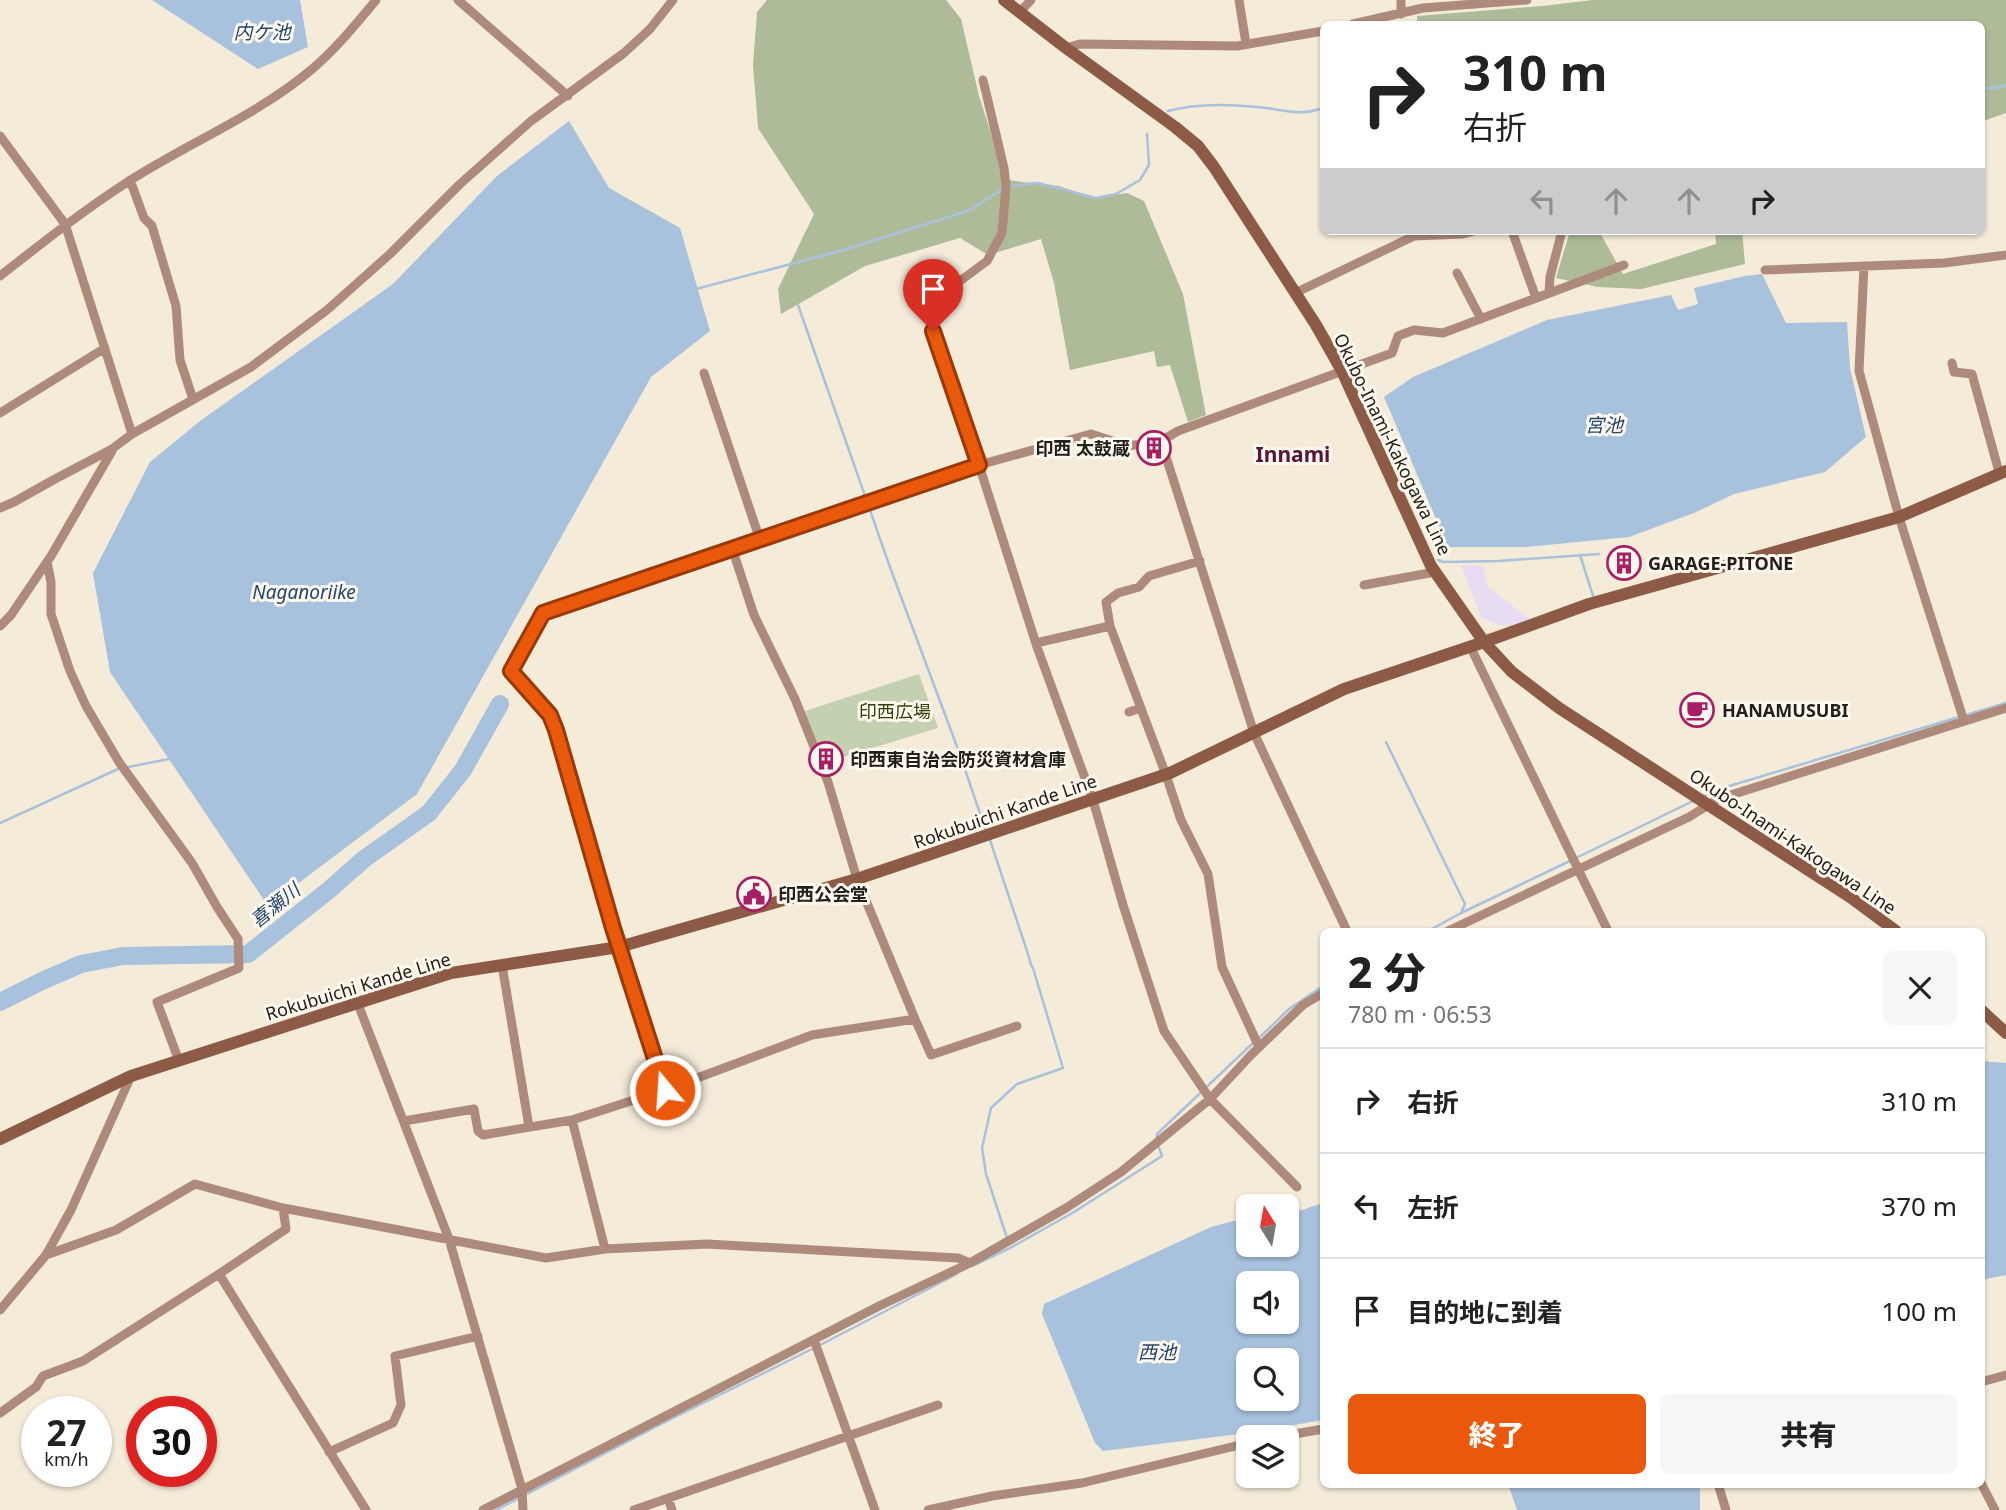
<!DOCTYPE html>
<html lang="ja">
<head>
<meta charset="utf-8">
<style>
  :root { --surface:#fff; --page:#f6f6f6; --text:#222; --muted:#767676; --line:#e0e0e0; --accent:#ea580c }
  body { margin:0; font-family:"Noto Sans","Noto Sans JP",sans-serif; background:var(--page); color:var(--text); height:100vh; display:flex; flex-direction:column; font-size:26px; white-space:nowrap }
  * { box-sizing:border-box; margin:0 }
  p { font-size:23px; color:var(--muted) }
  .icon { flex:none; width:38px; height:38px; fill:none; stroke:currentColor; stroke-width:2; stroke-linecap:round; stroke-linejoin:round }
  .map { position:relative; flex:1; overflow:hidden }
  .side { position:absolute; left:1320px; top:928px; width:665px; height:560px; display:flex; flex-direction:column; background:var(--surface); border-radius:10px; box-shadow:0 2px 5px #0004 }
  .side>* { flex:none }
  .banner { position:absolute; left:1320px; top:21px; width:665px; height:214px; border-radius:10px; box-shadow:0 2px 5px #0004; background:#fff; color:var(--text); overflow:hidden }
  .needle { width:46px; rotate:349deg }
  .buttons { position:absolute; left:1236px; top:1194px; display:grid; gap:14px }
  .buttons a { display:grid; place-items:center; width:63px; height:63px; border-radius:10px; background:var(--surface); box-shadow:0 2px 5px #0004; font-size:35px }
  .speed { position:absolute; left:21px; top:1396px; display:flex; gap:14px; font-size:35px; font-weight:700; text-align:center }
  .speed>* { display:grid; place-content:center; width:91px; height:91px; border-radius:50%; background:var(--surface); box-shadow:0 2px 5px #0004; line-height:1 }
  .speed small { font-size:18px; font-weight:400 }
  .speed .limit { border:10px solid #d22; background:#fff; color:#111 }
  .pin { position:absolute; display:grid; place-items:center; width:60px; height:60px; color:#fff; margin:-72px -30px; border-radius:50% 50% 50% 0; rotate:-45deg; box-shadow:0 0 7px #0007 }
  .pin .icon { rotate:45deg }
  .me { position:absolute; width:77px; margin:-38px; rotate:342deg; stroke-linejoin:round; filter:drop-shadow(0 0 5px #0008) }
  .turn { display:flex; align-items:center; gap:24px; height:147px; padding:0 28px; font-size:32px }
  .turn .icon { width:91px; height:91px; stroke-width:2.5 }
  .turn b { display:block; font-size:49px; line-height:60px }
  .lanes { display:flex; align-items:center; height:66px; padding:0 28px; background:#0003; justify-content:center; gap:35px; direction:ltr }
  .lanes .off { opacity:.35 }
  .round { display:grid; place-items:center; flex:none; width:74px; height:74px; border-radius:10px; background:var(--page) }
  .overview { display:flex; align-items:center; justify-content:space-between; height:119px; padding:0 28px }
  h1 { font-size:42px; font-weight:800; line-height:52px }
  .primary-button { display:flex; gap:14px; margin-top:auto; padding:14px 28px }
  .primary-button a { flex:1; height:80px; border-radius:10px; background:var(--accent); color:#fff; font-size:28px; font-weight:800; line-height:80px; text-align:center }
  .primary-button a+a { background:var(--page); color:var(--text) }
  ul { padding:0; list-style:none }
  li { display:flex; align-items:center; gap:21px; height:105px; padding:0 28px; border-top:2px solid var(--line) }
  li div { flex:1 }
  li b { display:block; font-size:26px }
  li em { font-style:normal }
  .map>svg:first-child { display:block }
  .commercial { fill:#e7ddf2 }
  .green { fill:#c4d1b0 }
  .forest { fill:#adbb99 }
  .water { fill:#a8c1dd; fill-rule:evenodd }
  .lines { fill:none; stroke-linecap:round; stroke-linejoin:round }
  .stream { stroke:#a8c1dd; stroke-width:2.5 }
  .river { stroke:#a8c1dd; stroke-width:18 }
  .street { stroke:#ae8a7b; stroke-width:9 }
  .secondary { stroke:#8d5b45; stroke-width:12 }
  .route-casing { stroke:#983908; stroke-width:18 }
  .route { stroke:#ea580c; stroke-width:12 }
  .labels { text-anchor:middle; dominant-baseline:central; stroke-width:6; stroke-linejoin:round; paint-order:stroke }
  .street-label { font-size:18px; fill:#232019; stroke:#fef8ee }
  .poi-label { font-size:18px; font-weight:bold; fill:#232019; stroke:#fef8ee; text-anchor:start }
  .park-label { font-size:18px; fill:#31420d; stroke:#fef8ee }
  .water-label { font-size:19px; font-style:italic; fill:#22476e; stroke:#fef8ee }
  .quarter-label { font-size:21px; font-weight:bold; fill:#561534; stroke:#fef8ee }
</style>
</head>
<body>
<div class="map">
<svg width="2006" height="1510" viewBox="0 0 2006 1510">
  <rect width="100%" height="100%" fill="#f4ebd9"/>
  <path class="commercial" d="M1461,565l22,1 5,21 43,33 -23,6 -11,-1 -16,-8z"/>
  <path class="green" d="M919,674l19,54 -115,35 -18,-52z"/>
  <path class="forest" d="M767,0h179l15,19 18,77 27,84 53,6 34,12 34,-5 17,8 39,93 23,121 -18,7 -18,-57 -13,2 -3,-16 -84,19 -16,-87 -13,-44 -53,16 -28,-17 -95,28 -84,48 -3,-25 36,-75 -56,-86 -5,-63 4,-53z
    M1593,0h413v113l-25,9v-98h-564v-8l125,-10z
    M1570,231h29l24,43 93,-30 -1,-13h27l3,33 -104,25 -43,-2 -42,-9z"/>
  <path class="water" d="M152,0h148l8,47 -50,22z
    M569,121l40,67 71,40 30,103 -59,46 -234,417 -149,112 -158,-234 -17,-99 57,-111 50,-41 193,-137 104,-108z
    M1762,274l24,49 61,-1 3,46 16,69 -41,35 -91,22 -40,19 -65,24 -103,10h-78l-64,-150 29,-20 134,-57 124,-25 7,15 20,-6 -4,-16 51,-12z
    M1981,1061l25,2v212l-25,5z
    M1323,1203v217l-68,12 -152,19 -8,-8 -53,-129 2,-10 167,-77 37,-10v27h38v-32l13,-1zM1248,1283h38v38h-38zM1248,1360h38v38h-38z
    M1508,1484h192v26h-183z"/>
  <g class="lines">
    <path class="stream" d="M1981,88h14l11,-3
      M1168,111c28,-8 60,-7 89,-4 25,2 42,10 66,1
      M1010,186l28,-3 58,15 20,-4 24,-14 9,-15 -2,-31
      M696,289l148,-39 126,-40 34,-22
      M798,305l93,265 68,182 27,79
      M1580,555l14,44
      M1438,560l5,2 56,-1 100,-7
      M1966,715l40,-12
      M1386,742l79,162 -4,9 -33,18
      M1702,797l14,-7 243,-73
      M0,823l118,-54 51,-10
      M990,840l38,114 3,11 2,3 30,100 -46,16 -26,24 -9,40 4,26 21,64
      M1576,858l117,-57
      M1461,913l109,-52
      M1258,1039l31,-30 34,-23
      M1157,1139v-5l96,-91
      M972,1266l38,-18 64,-36 88,-56 -4,-11
      M820,1345l137,-71
      M496,1510l169,-88 149,-74"/>
    <path class="river" d="M0,1002l42,-21 39,-17 42,-8 125,-2 81,-64 35,-31 65,-46 34,-43 37,-66"/>
    <path class="street" d="M458,0l110,96
      M1239,0l7,44
      M1401,0v14
      M1019,13l12,-13
      M1353,24l70,-16 104,-8
      M1066,48l14,-4 157,2 86,-15
      M983,80l21,88 2,18 -4,47 -15,28 -62,46 54,158 58,182 56,153 30,105 41,126 46,68 87,88
      M0,136l65,88 67,210
      M130,180l14,38 8,8 24,80 4,54 13,39
      M1512,231l24,67
      M1864,266l-5,105 40,146 65,204
      M1765,270l179,-7 62,-8
      M1457,273l24,46
      M0,276c42,-33 84,-66 129,-95 59,-38 127,-65 182,-111 24,-20 45,-46 65,-70
      M1295,293l119,-57 49,-2 11,-3
      M1549,293l1,-16 12,-46
      M1952,363l2,9 18,2 27,98
      M704,373l56,167
      M0,413l105,-65
      M1161,441l93,292 93,198
      M0,508l14,-6 41,-23 57,-30 20,-15 119,-67 76,-57 63,-56 70,-70 71,-63 93,-68 26,-24 23,-29
      M1200,561l-51,15 -10,11 -21,6 -12,9 4,24 56,149 15,45 27,54 14,93 37,80
      M47,562l4,20v32l19,57 16,35 33,56 73,101 25,44 21,32 1,29 -82,34 22,59
      M1364,585l71,-13
      M0,626l11,-11 40,-59 61,-105
      M1036,643l74,-17
      M1470,646l138,285
      M1129,712l12,-4
      M1448,931l241,-114 29,-18 288,-91
      M502,965l27,162
      M358,1004l91,235 73,250 1,21
      M915,1019l16,36 86,-29
      M665,1090l-52,-162 -57,-198 -6,-15 -39,-44 32,-58 436,-148 112,-31 37,12 33,-5 17,-10 214,-78 6,-17 16,-6 29,3 181,-68
      M404,1121l70,-12 4,22 5,4 89,-15
      M605,1249l-33,-129 93,-30 147,-55 103,-16 -58,-140 -29,-97 -33,-83 -41,-84 -22,-67
      M46,1255l70,-25 79,-46 88,24 263,50 59,-9 102,-5 251,14 12,5
      M219,1274l67,-45 -3,-21
      M0,1310l46,-55 25,-45 60,-134
      M814,1340l61,170
      M1981,1382l25,-7
      M0,1413l36,-26 7,-11 40,-15 136,-87 147,236
      M1278,1437l45,-8
      M329,1452l64,-29 8,-18 -6,-49 83,-20
      M1981,1483l14,27
      M1718,1484l8,26
      M668,1498l4,12
      M483,1510l396,-204 91,-43 96,-55 55,-36 89,-73 41,-44 52,-50 20,-12
      M634,1510l304,-105
      M928,1510l64,-14 90,-13 166,-40"/>
    <path class="secondary" d="M1004,0l62,48 109,79 23,19 16,21 102,158 26,46 89,195 53,76 28,30 47,36 291,189 46,34
      M1981,1010l25,23
      M0,1139l131,-63 320,-103 168,-26 238,-68 313,-106 174,-84 140,-47 105,-38 310,-87 107,-46"/>
  </g>
  <g class="lines">
    <g class="route-casing">
      <path id="route" d="M665,1090l-52,-162 -57,-198 -6,-15 -39,-44 32,-58 436,-148 -46,-134"/>
    </g>
    <use href="#route" class="route"/>
  </g>
  <defs>
    <g id="building-ring" transform="scale(1.75)"><circle r="9.5" fill="#fef8ee" stroke="#a71e65" stroke-width="1.5"/><path d="M-4-6H4V6H1V3H-1V6H-4ZM-2.5-4.3h1.7v1.8h-1.7ZM.8-4.3h1.7v1.8H.8ZM-2.5-1h1.7V.8h-1.7ZM.8-1h1.7V.8H.8Z" fill="#a71e65"/></g>
    <g id="cafe-ring" transform="scale(1.75)"><circle r="9.5" fill="#fef8ee" stroke="#a71e65" stroke-width="1.5"/><path d="M-5.5-4.5H6V0H3Q3 3.5 0 3.5H-2.5Q-5.5 3.5-5.5 0ZM3-3.2v2h1.7v-2ZM-6 4.5H4V6H-6Z" fill="#a71e65"/></g>
    <g id="civic-ring" transform="scale(1.75)"><circle r="9.5" fill="#fef8ee" stroke="#a71e65" stroke-width="1.5"/><path d="M-.6-6.5H3V-4.5H.6V-3L4-1V1h2V6H-6V1h2V-1L-.6-3ZM-1.2 2.5V6h2.4V2.5Z" fill="#a71e65"/></g>
  </defs>
  <g fill-rule="evenodd">
    <use href="#building-ring" x="1154" y="448"/>
    <use href="#building-ring" x="1624" y="563"/>
    <use href="#cafe-ring" x="1697" y="710"/>
    <use href="#building-ring" x="826" y="759"/>
    <use href="#civic-ring" x="754" y="894"/>
  </g>
  <g class="labels">
    <g class="street-label">
      <text transform="translate(1393 444) rotate(64)">Okubo-Inami-Kakogawa Line</text>
      <text transform="translate(1005 811) rotate(-19)">Rokubuichi Kande Line</text>
      <text transform="translate(1793 841) rotate(34)">Okubo-Inami-Kakogawa Line</text>
      <text transform="translate(358 986) rotate(-17)">Rokubuichi Kande Line</text>
    </g>
    <g class="poi-label">
      <text x="1130" y="448" text-anchor="end">印西 太鼓蔵</text>
      <text x="1648" y="563">GARAGE-PITONE</text>
      <text x="1722" y="710">HANAMUSUBI</text>
      <text x="850" y="759">印西東自治会防災資材倉庫</text>
      <text x="778" y="894">印西公会堂</text>
    </g>
    <g class="park-label">
      <text x="895" y="711">印西広場</text>
    </g>
    <g class="water-label">
      <text x="262" y="32">内ケ池</text>
      <text x="1604" y="425">宮池</text>
      <text x="304" y="592">Naganoriike</text>
      <text transform="translate(275 905) rotate(-39)">喜瀬川</text>
      <text x="1157" y="1352">西池</text>
    </g>
    <g class="quarter-label">
      <text x="1293" y="454">Innami</text>
    </g>
  </g>
</svg>
<div class="buttons">
<a><svg class="needle" viewBox="-14 -14 28 28"><path d="M0-13l5 13h-10z" fill="#e53935"/><path d="M0 13l5-13h-10z" fill="#767676"/></svg></a>
<a><svg class="icon" aria-label="sound" viewBox="0 0 24 24"><path d="M4 9h4l5-4v14l-5-4H4zM17 9q2 3 0 6"/></svg></a>
<a><svg class="icon" aria-label="search" viewBox="0 0 24 24"><circle cx="10" cy="10" r="6"/><path d="M15 15l6 6"/></svg></a>
<a><svg class="icon" aria-label="layers" viewBox="0 0 24 24"><path d="M12 4l9 5-9 5-9-5zM3 14l9 5 9-5"/></svg></a>
</div>
<div class="speed"><div>27<small>km/h</small></div><div class="limit">30</div></div>
<div class="pin" style="left:933px;top:331px;background:#d93025"><svg class="icon" aria-label="arrive" viewBox="0 0 24 24"><path d="M6 21V4h12l-3 4 3 4H6"/></svg></div>
<svg class="me" style="left:665px;top:1090px" viewBox="-20 -20 40 40"><circle r="17" fill="#ea580c" stroke="#fff" stroke-width="3"/><path d="M0-11L8 9 0 5-8 9z" fill="#fff"/></svg>
<div class="banner">
<div class="turn"><svg class="icon" aria-label="right" viewBox="0 0 24 24"><path d="M7 20v-9h11M14 6l5 5-5 5"/></svg><div><b>310 m</b>右折</div></div>
<div class="lanes"><svg class="icon off" aria-label="left" viewBox="0 0 24 24"><path d="M17 20v-9H6M10 6l-5 5 5 5"/></svg><svg class="icon off" aria-label="ahead" viewBox="0 0 24 24"><path d="M12 20V5M6 11l6-6 6 6"/></svg><svg class="icon off" aria-label="ahead" viewBox="0 0 24 24"><path d="M12 20V5M6 11l6-6 6 6"/></svg><svg class="icon" aria-label="right" viewBox="0 0 24 24"><path d="M7 20v-9h11M14 6l5 5-5 5"/></svg></div>
</div>
<section class="side">
<div class="overview"><div><h1>2 分</h1><p>780 m · 06:53</p></div><a class="round"><svg class="icon" aria-label="close" viewBox="0 0 24 24"><path d="M6 6l12 12M18 6L6 18"/></svg></a></div>
<ul>
<li><svg class="icon" aria-label="right" viewBox="0 0 24 24"><path d="M7 20v-9h11M14 6l5 5-5 5"/></svg><div><b>右折</b></div><em>310 m</em></li>
<li><svg class="icon" aria-label="left" viewBox="0 0 24 24"><path d="M17 20v-9H6M10 6l-5 5 5 5"/></svg><div><b>左折</b></div><em>370 m</em></li>
<li><svg class="icon" aria-label="arrive" viewBox="0 0 24 24"><path d="M6 21V4h12l-3 4 3 4H6"/></svg><div><b>目的地に到着</b></div><em>100 m</em></li>
</ul>
<div class="primary-button"><a>終了</a><a>共有</a></div>
</section>
</div>
</body>
</html>
